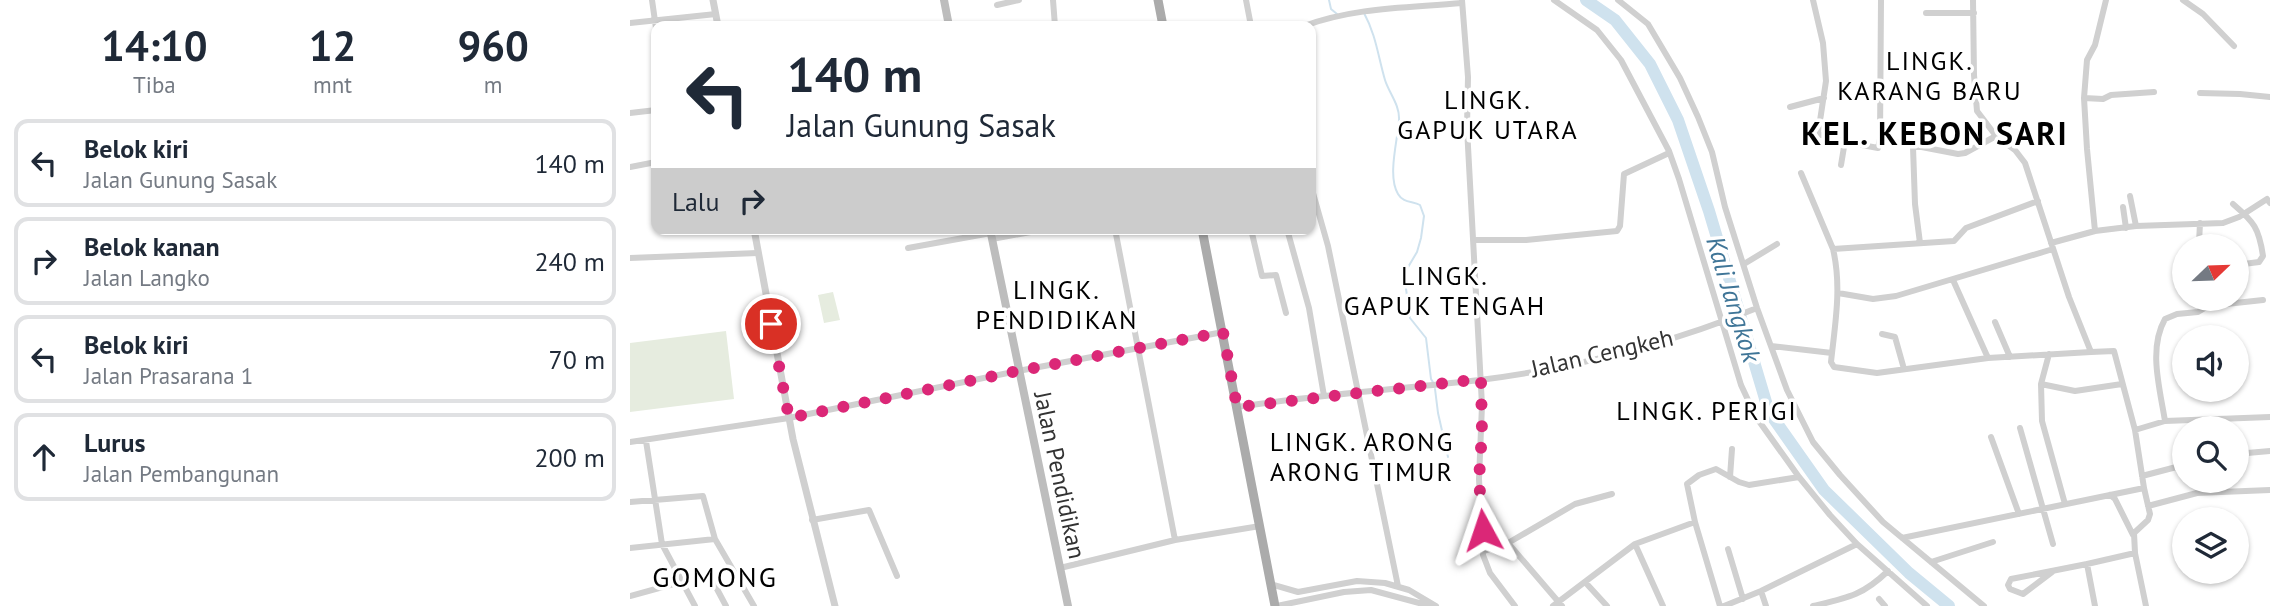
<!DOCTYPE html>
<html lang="id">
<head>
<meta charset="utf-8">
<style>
  :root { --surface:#fff; --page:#f2f2f3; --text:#1f2937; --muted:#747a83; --line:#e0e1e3 }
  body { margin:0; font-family:"PT Sans",sans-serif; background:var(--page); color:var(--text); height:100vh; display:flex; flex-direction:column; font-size:26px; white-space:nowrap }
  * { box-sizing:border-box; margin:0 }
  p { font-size:23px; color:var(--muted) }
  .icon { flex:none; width:38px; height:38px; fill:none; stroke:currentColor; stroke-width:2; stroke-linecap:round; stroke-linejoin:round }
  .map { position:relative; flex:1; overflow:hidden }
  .panel { display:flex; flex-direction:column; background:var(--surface); width:630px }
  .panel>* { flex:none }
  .guide { position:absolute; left:21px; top:21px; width:665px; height:214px; border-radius:14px; box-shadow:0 2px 5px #0004; background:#fff; color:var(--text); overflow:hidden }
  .needle { width:46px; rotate:67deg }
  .buttons { position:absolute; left:1542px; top:234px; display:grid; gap:14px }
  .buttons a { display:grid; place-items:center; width:77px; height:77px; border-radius:50%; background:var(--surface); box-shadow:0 2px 5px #0004; font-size:35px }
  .pin { position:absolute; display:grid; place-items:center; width:60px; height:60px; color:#fff; margin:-30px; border:4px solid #fff; border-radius:50%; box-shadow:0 2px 7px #0007 }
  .me { position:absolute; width:77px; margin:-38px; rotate:355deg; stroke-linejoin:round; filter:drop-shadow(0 0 5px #0008) }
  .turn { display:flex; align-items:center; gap:24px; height:147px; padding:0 21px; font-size:32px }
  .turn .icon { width:91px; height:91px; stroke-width:2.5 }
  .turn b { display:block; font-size:49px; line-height:60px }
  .then { display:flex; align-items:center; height:66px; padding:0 21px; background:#0003; gap:14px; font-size:26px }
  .eta { display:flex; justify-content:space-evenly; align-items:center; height:119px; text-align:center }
  .eta b { font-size:42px; font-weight:800; line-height:49px }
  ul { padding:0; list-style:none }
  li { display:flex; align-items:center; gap:21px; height:88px; margin:0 14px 10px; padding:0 7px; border:4px solid var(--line); border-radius:14px }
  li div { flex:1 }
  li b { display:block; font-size:26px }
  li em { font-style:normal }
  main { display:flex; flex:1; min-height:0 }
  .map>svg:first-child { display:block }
  .pitch { fill:#e6ecdf }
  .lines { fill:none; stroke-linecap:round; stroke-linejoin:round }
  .stream { stroke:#cfe2ee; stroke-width:2 }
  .river { stroke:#cfe2ee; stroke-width:12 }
  .minor { stroke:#d0d0d0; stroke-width:6 }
  .tertiary { stroke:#d0d0d0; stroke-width:7 }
  .secondary { stroke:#bdbdbd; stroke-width:8 }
  .primary { stroke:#ababab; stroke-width:9 }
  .route { stroke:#db2777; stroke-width:12; stroke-dasharray:0 21.6 }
  .labels { text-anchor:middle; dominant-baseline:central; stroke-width:7; stroke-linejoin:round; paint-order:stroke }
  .street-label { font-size:24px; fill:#333; stroke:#fff }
  .neighbourhood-label { font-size:26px; letter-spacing:2px; fill:#000; stroke:#fff }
  .water-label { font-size:26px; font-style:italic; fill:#3f7597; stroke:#fff }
  .quarter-label { font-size:28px; letter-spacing:2px; fill:#000; stroke:#fff }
  .district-label { font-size:32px; font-weight:bold; letter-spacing:2px; fill:#000; stroke:#fff }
</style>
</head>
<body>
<main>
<section class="panel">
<div class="eta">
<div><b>14:10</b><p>Tiba</p></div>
<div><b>12</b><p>mnt</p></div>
<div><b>960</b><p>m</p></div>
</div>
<ul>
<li><svg class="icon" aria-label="left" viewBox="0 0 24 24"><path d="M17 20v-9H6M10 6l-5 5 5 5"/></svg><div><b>Belok kiri</b><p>Jalan Gunung Sasak</p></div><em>140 m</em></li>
<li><svg class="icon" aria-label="right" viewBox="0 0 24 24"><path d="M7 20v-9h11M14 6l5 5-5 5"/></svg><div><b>Belok kanan</b><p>Jalan Langko</p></div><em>240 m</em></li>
<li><svg class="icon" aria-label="left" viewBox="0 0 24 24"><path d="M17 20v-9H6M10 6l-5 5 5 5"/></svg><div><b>Belok kiri</b><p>Jalan Prasarana 1</p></div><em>70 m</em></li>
<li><svg class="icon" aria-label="ahead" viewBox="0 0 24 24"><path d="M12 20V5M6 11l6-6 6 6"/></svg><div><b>Lurus</b><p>Jalan Pembangunan</p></div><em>200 m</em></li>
</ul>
</section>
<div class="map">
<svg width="1640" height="606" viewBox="0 0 1640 606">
  <rect width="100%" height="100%" fill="#fff"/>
  <path class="pitch" d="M203,292l7,28 -16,3 -6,-28z
    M96,331l8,68 -104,13v-69z"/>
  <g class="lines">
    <path class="stream" d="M699,0l2,9 6,5
      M734,13c12,22 14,43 21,67 4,13 15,25 14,40 -1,19 -12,56 -1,74 5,9 15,7 22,11l4,11 -3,22 -4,14 -13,22 6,44 16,20 5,41 3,5
      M805,389l3,24 10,44"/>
    <path class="river" d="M956,0l29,20 35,44 28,56 31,91 60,201 55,78 85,83 40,33"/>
    <path class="minor" d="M22,0l4,28
      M423,0l2,26
      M616,0l5,26
      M832,0l6,77 -1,51 15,277 -3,74 4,76 7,18 25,33
      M924,0l43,30 24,30 48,91 10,28 62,206 15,32 43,60 31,38 27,29 70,62
      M988,0l30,24 32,54 18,39 14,35 13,55 32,101 30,82 26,52 27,33 43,47 101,84
      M1183,0l10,43 3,38 -8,53 27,7 -4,24
      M1251,0l-1,139 78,15 7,-1 31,-17
      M1343,0l1,75 3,36 19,25 19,14 10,13 44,134 22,55 23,-1 21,79 9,58 6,26 -2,6 -14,13 1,20 11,53
      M1553,0l20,14 31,32
      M367,5l22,-5
      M1296,13h48
      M0,23l86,-9
      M674,26c52,-19 103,-18 158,-23
      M1570,93l40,1 30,3
      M1454,98l19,1 8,-4 43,-3
      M1160,107l34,-9
      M0,113l26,-3
      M1216,142l32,6 2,-9
      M1283,147l2,57 5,39
      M0,167l26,-5
      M1171,173l32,76c9,38 2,75 -2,113l3,5 43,6 111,-15 103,-6
      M681,186l17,60 70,340
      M1500,196l6,30
      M1603,204c21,18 26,24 30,52l-4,6 -23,3
      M1493,207l3,21
      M1570,223l-1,20 2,4
      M485,229l60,311
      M621,229l11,47 14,-1 10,38
      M657,229l22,79 15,88
      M1465,231l-8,-82 -3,-51 3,-38 8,-15 11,-45
      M362,239l55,-10
      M844,240h52l91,-9 3,-5 4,-52 45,-21
      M1421,243l44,-12 41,-5 87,-3 16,-6 28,-18 3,4
      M278,248l83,-15
      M1203,249l121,-8 12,-13 72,-27
      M0,258l128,-5
      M1114,264l33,-20
      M1323,280l35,78
      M1208,293l35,6 23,-3 157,-47
      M1365,322l15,35
      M1252,334l13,3 9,32
      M1141,346l61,7
      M1419,354l-8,30 1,37 23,83
      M1411,384l34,7 47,-7
      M607,407c80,-12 162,-18 243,-27 94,-12 189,-36 277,-72
      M1535,421c-5,-32 -17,-72 0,-102l12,-5 21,-2 10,-6 55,-6
      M1390,428l33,116
      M1505,430l30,-9 105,-4
      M1361,437l28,77
      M16,441l16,103 33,62
      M0,442l159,-24 229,-47 205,-39
      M1606,454l34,-3
      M1512,476l42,-11
      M1100,477l2,-28
      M1480,495l5,4 18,36
      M0,502l73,-6 12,43 39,67
      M1518,506l49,-13 73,-3
      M182,520l57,-10 28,66
      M1272,538l242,-50
      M878,543l54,63
      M1005,544l28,62
      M0,548l85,-9
      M1098,549l15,50
      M854,551l24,-8 67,-39 37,-10
      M1301,562l62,-20
      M430,568l115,-28 85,-14
      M1422,572l-29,22 -13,-5 -2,-4 3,-6 76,-15
      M80,576l16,30
      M955,582l22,24
      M640,584l28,8 59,-11 28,2 24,7 27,16
      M1131,591l5,15
      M0,596l51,-14
      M1249,599l6,7
      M647,606l67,-14 27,-2 59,16
      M923,606l82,-62 60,-22
      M1090,606l-25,-84 -8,-38 12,-9 17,-6 23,13 10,3 50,-8
      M1094,606l37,-15 96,-47
      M1183,606c34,-8 49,-10 75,-35
      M1465,606l-8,-42 48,-11"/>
    <path class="tertiary" d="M83,0l5,26
      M124,229l39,210 42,167"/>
    <path class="secondary" d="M314,0l5,26
      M360,229l78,377"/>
    <path class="primary" d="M528,0l5,26
      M572,229l73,377"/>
  </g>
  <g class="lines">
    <path class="route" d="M141,324l18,94 229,-47 205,-39 14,75 244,-28 1,53 -3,48 4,50"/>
  </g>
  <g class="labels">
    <g class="street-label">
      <text transform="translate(972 353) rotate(-13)">Jalan Cengkeh</text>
      <text transform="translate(430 475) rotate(78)">Jalan Pendidikan</text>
    </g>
    <g class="neighbourhood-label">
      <text x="1300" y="60">LINGK.<tspan x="1300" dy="30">KARANG BARU</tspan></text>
      <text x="858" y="99">LINGK.<tspan x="858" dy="30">GAPUK UTARA</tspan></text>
      <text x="815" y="275">LINGK.<tspan x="815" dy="30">GAPUK TENGAH</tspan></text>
      <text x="427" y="289">LINGK.<tspan x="427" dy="30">PENDIDIKAN</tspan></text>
      <text x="1077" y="410">LINGK. PERIGI</text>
      <text x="732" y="441">LINGK. ARONG<tspan x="732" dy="30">ARONG TIMUR</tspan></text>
    </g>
    <g class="water-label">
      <text transform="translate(1104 299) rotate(73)">Kali Jangkok</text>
    </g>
    <g class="quarter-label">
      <text x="85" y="576">GOMONG</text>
    </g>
    <g class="district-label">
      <text x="1305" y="133">KEL. KEBON SARI</text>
    </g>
  </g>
</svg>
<div class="buttons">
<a><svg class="needle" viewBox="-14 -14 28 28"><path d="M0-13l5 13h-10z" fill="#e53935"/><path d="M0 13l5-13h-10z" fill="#747a83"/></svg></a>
<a><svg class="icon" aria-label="sound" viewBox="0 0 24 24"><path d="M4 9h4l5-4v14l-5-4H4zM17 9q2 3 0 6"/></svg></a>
<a><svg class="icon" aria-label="search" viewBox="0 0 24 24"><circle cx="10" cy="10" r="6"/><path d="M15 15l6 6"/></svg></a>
<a><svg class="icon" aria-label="layers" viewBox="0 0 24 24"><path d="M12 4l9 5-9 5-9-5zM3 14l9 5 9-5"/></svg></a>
</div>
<div class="pin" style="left:141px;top:324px;background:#d93025"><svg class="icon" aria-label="arrive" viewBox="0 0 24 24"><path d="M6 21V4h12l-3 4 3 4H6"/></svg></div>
<svg class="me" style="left:853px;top:530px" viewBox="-20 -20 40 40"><path d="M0-17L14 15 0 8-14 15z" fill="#db2777" stroke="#fff" stroke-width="4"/></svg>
<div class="guide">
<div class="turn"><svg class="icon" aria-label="left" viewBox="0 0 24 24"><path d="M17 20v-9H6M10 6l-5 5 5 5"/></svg><div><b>140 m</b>Jalan Gunung Sasak</div></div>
<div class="then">Lalu<svg class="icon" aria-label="right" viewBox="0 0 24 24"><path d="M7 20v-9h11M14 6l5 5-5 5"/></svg></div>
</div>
</div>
</main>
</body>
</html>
